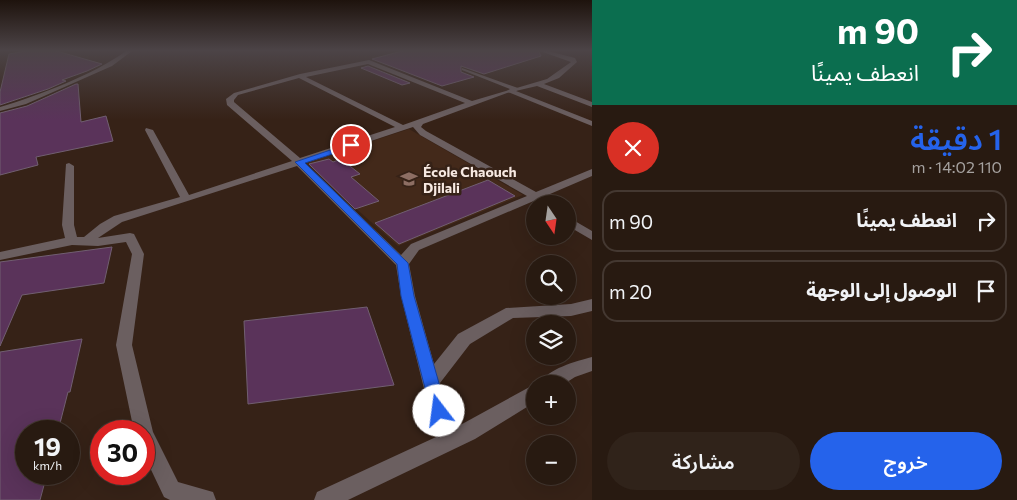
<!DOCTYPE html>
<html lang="ar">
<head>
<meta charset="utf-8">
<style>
  :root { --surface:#281a11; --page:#30231a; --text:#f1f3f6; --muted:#a5a19f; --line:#443831; --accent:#2563eb }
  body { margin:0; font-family:Commissioner,"Noto Sans Arabic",sans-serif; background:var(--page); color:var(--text); direction:rtl; height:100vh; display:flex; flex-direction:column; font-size:19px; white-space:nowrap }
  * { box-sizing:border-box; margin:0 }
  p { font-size:16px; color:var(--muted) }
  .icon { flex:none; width:28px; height:28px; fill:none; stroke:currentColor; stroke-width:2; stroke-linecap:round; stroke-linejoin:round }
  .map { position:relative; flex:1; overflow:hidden; direction:ltr }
  .side { display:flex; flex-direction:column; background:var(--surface); width:425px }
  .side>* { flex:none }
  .banner { background:#0b6e4f; color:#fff; overflow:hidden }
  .needle { width:32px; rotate:167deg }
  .tools { position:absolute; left:526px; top:195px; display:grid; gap:10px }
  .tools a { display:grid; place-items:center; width:50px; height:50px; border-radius:50%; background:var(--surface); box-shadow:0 5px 20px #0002,0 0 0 1px var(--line); font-size:25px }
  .speed { position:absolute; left:15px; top:420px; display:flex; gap:10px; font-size:25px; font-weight:700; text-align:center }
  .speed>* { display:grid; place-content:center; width:65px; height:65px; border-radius:50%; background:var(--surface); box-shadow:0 5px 20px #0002,0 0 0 1px var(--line); line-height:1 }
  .speed small { font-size:12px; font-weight:400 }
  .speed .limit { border:8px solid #d22; background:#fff; color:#111 }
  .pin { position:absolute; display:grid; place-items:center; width:42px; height:42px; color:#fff; margin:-21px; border:2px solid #fff; border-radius:50%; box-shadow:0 1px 5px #0007 }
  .me { position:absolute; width:55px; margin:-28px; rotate:345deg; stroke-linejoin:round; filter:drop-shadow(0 0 4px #0008) }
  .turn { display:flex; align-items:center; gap:18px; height:105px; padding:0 15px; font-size:22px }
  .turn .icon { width:65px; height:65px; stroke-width:2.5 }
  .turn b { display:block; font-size:35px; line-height:42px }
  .round { display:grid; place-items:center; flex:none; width:52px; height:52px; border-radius:26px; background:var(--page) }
  .head { display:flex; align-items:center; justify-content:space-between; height:85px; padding:0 15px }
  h1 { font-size:30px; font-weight:600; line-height:38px; color:var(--accent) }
  .action { display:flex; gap:10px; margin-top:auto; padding:10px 15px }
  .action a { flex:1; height:58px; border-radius:30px; background:var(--accent); color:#fff; font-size:20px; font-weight:600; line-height:58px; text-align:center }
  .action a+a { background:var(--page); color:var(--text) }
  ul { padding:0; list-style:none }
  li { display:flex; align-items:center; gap:15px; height:62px; margin:0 10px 8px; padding:0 5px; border:2px solid var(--line); border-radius:15px }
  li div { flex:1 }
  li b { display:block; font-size:19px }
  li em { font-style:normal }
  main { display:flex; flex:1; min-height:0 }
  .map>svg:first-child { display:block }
  .built { fill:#43291a }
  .building { fill:#5a335a; stroke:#715f71 }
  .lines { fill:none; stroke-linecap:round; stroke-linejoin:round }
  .lane { fill:#6b5f60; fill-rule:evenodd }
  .street { fill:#6b5f60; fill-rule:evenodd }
  .route { fill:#2563eb; stroke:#184099 }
  .labels { text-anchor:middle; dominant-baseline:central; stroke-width:5; stroke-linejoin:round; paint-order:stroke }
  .poi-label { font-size:14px; font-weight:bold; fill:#f7e9e2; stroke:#362217; text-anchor:start }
</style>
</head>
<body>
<main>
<section class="side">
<div class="banner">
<div class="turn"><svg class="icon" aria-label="right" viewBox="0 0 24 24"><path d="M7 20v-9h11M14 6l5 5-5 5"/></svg><div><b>90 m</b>انعطف يمينًا</div></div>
</div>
<div class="head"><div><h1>1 دقيقة</h1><p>110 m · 14:02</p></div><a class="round" style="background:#d93025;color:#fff"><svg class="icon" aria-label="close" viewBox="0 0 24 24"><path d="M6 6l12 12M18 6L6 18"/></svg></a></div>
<ul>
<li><svg class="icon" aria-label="right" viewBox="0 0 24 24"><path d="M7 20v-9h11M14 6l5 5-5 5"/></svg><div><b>انعطف يمينًا</b></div><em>90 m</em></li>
<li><svg class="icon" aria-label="arrive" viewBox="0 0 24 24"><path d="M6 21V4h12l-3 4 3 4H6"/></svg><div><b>الوصول إلى الوجهة</b></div><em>20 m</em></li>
</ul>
<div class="action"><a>خروج</a><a>مشاركة</a></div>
</section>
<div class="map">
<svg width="592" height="500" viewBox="0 0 592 500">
  <rect width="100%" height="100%" fill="#362217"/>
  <path class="built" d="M409,129l114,66 -125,51 -93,-83z"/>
  <path class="building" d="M32,50h21l49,14 -15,7 -25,9 4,1 -18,8 -48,16v-13l9,-38z
    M406,50h132l3,6 -57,18 -23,-8v6l13,5 -32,9 -70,-27z
    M368,66l42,17 -8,2 -41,-17z
    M76,84h2l3,38 25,-6 7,25 -77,16 2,8 -38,10v-62l27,-7z
    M329,159l4,3 8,-3 19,15 -9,3 28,24 -24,8 -46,-45z
    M488,180l27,16 -116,48 -24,-21z
    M112,247l-8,36 -82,12 -22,51v-84z
    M367,307l27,78 -146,19 -4,-83z
    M82,339l-12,53h-2l-10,39h-32v43h21l-7,26h-40v-148z"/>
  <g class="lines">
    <path class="lane" d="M462,68l56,20 1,1 -3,2 76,30v5l-84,-34 -1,-1 3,-2 -48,-19z
      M535,193l4,1 9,10h-11l-7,-8z
      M568,217l24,14v9l-24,-14z"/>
    <path class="street" d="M126,51h6l-20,15 -86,38 -26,7v-4c40,-12 93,-32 126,-56z
      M540,51h8l27,7 2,4 -18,16 -15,6 48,18v5l-55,-21 -30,7 -84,31 -2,3 5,4 110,61 56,-23v7l-173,74 -10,14 6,32 19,68 24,-30 48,-26 65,-4 21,-5v12l-21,5 -58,2 -43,26 -30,39 13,46 82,-45v18l-60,37 -127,61h-34l3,-8 119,-55 -35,-141 -5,-31 -99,-99 -175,56 -24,16 32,-5 4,1 10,20 -12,91 21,87 25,50 35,10 3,8h-46l-6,-3 -20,-42v-24h-10l-18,-86 16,-91 -6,-12 -28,4 -26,-1 -72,15v-8l65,-14 -3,-13 4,-61 3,-1 5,3v59l3,12h7l16,-13 14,-8 66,-19 -35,-67 1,-2 7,2 36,65 103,-34 -65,-56 -1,-6 8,-6 66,-19 69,-14 103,41 75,-22 24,-17zM368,64l97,39 -62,22 -97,-48zM299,78l96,49 -95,31 -66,-56v-2l4,-5zM413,127l7,8 107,61 -116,48 -10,11 -96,-92z
      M592,357v14l-17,6 -11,7h-24c6,-15 37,-23 52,-27z"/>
  </g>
  <linearGradient id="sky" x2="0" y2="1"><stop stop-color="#1e130d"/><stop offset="0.42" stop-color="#4c4447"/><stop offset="1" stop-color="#4c4447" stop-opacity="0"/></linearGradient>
  <rect width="592" height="120" fill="url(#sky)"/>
  <path class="route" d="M351,143l3,1v3l-49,16 103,100 6,33 33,115 -2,6 -6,3 -6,-3 -2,-6 -30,-115 -4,-32 -102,-102z"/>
  <defs>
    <g id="school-bare" transform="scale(1.35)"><path d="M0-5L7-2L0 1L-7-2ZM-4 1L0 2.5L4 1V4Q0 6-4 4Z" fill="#8d6e63" stroke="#362217" stroke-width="2.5" paint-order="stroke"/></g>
  </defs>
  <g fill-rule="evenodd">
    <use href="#school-bare" x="409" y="179"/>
  </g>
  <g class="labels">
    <g class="poi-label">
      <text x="423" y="171">École Chaouch<tspan x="423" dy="16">Djilali</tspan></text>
    </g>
  </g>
</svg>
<div class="tools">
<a><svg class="needle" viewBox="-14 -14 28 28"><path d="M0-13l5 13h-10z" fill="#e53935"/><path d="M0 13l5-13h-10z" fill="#a5a19f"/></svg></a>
<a><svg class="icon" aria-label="search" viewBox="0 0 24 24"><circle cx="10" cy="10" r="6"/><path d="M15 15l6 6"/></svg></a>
<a><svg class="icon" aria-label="layers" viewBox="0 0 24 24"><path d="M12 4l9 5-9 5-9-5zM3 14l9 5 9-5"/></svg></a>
<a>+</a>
<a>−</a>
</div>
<div class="speed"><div>19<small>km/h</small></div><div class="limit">30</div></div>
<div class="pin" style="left:351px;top:145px;background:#d93025"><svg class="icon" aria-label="arrive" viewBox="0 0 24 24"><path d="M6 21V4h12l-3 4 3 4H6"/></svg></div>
<svg class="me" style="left:439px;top:411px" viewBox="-20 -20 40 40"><circle r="19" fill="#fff"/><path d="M0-13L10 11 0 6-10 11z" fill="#2563eb"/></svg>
</div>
</main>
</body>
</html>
